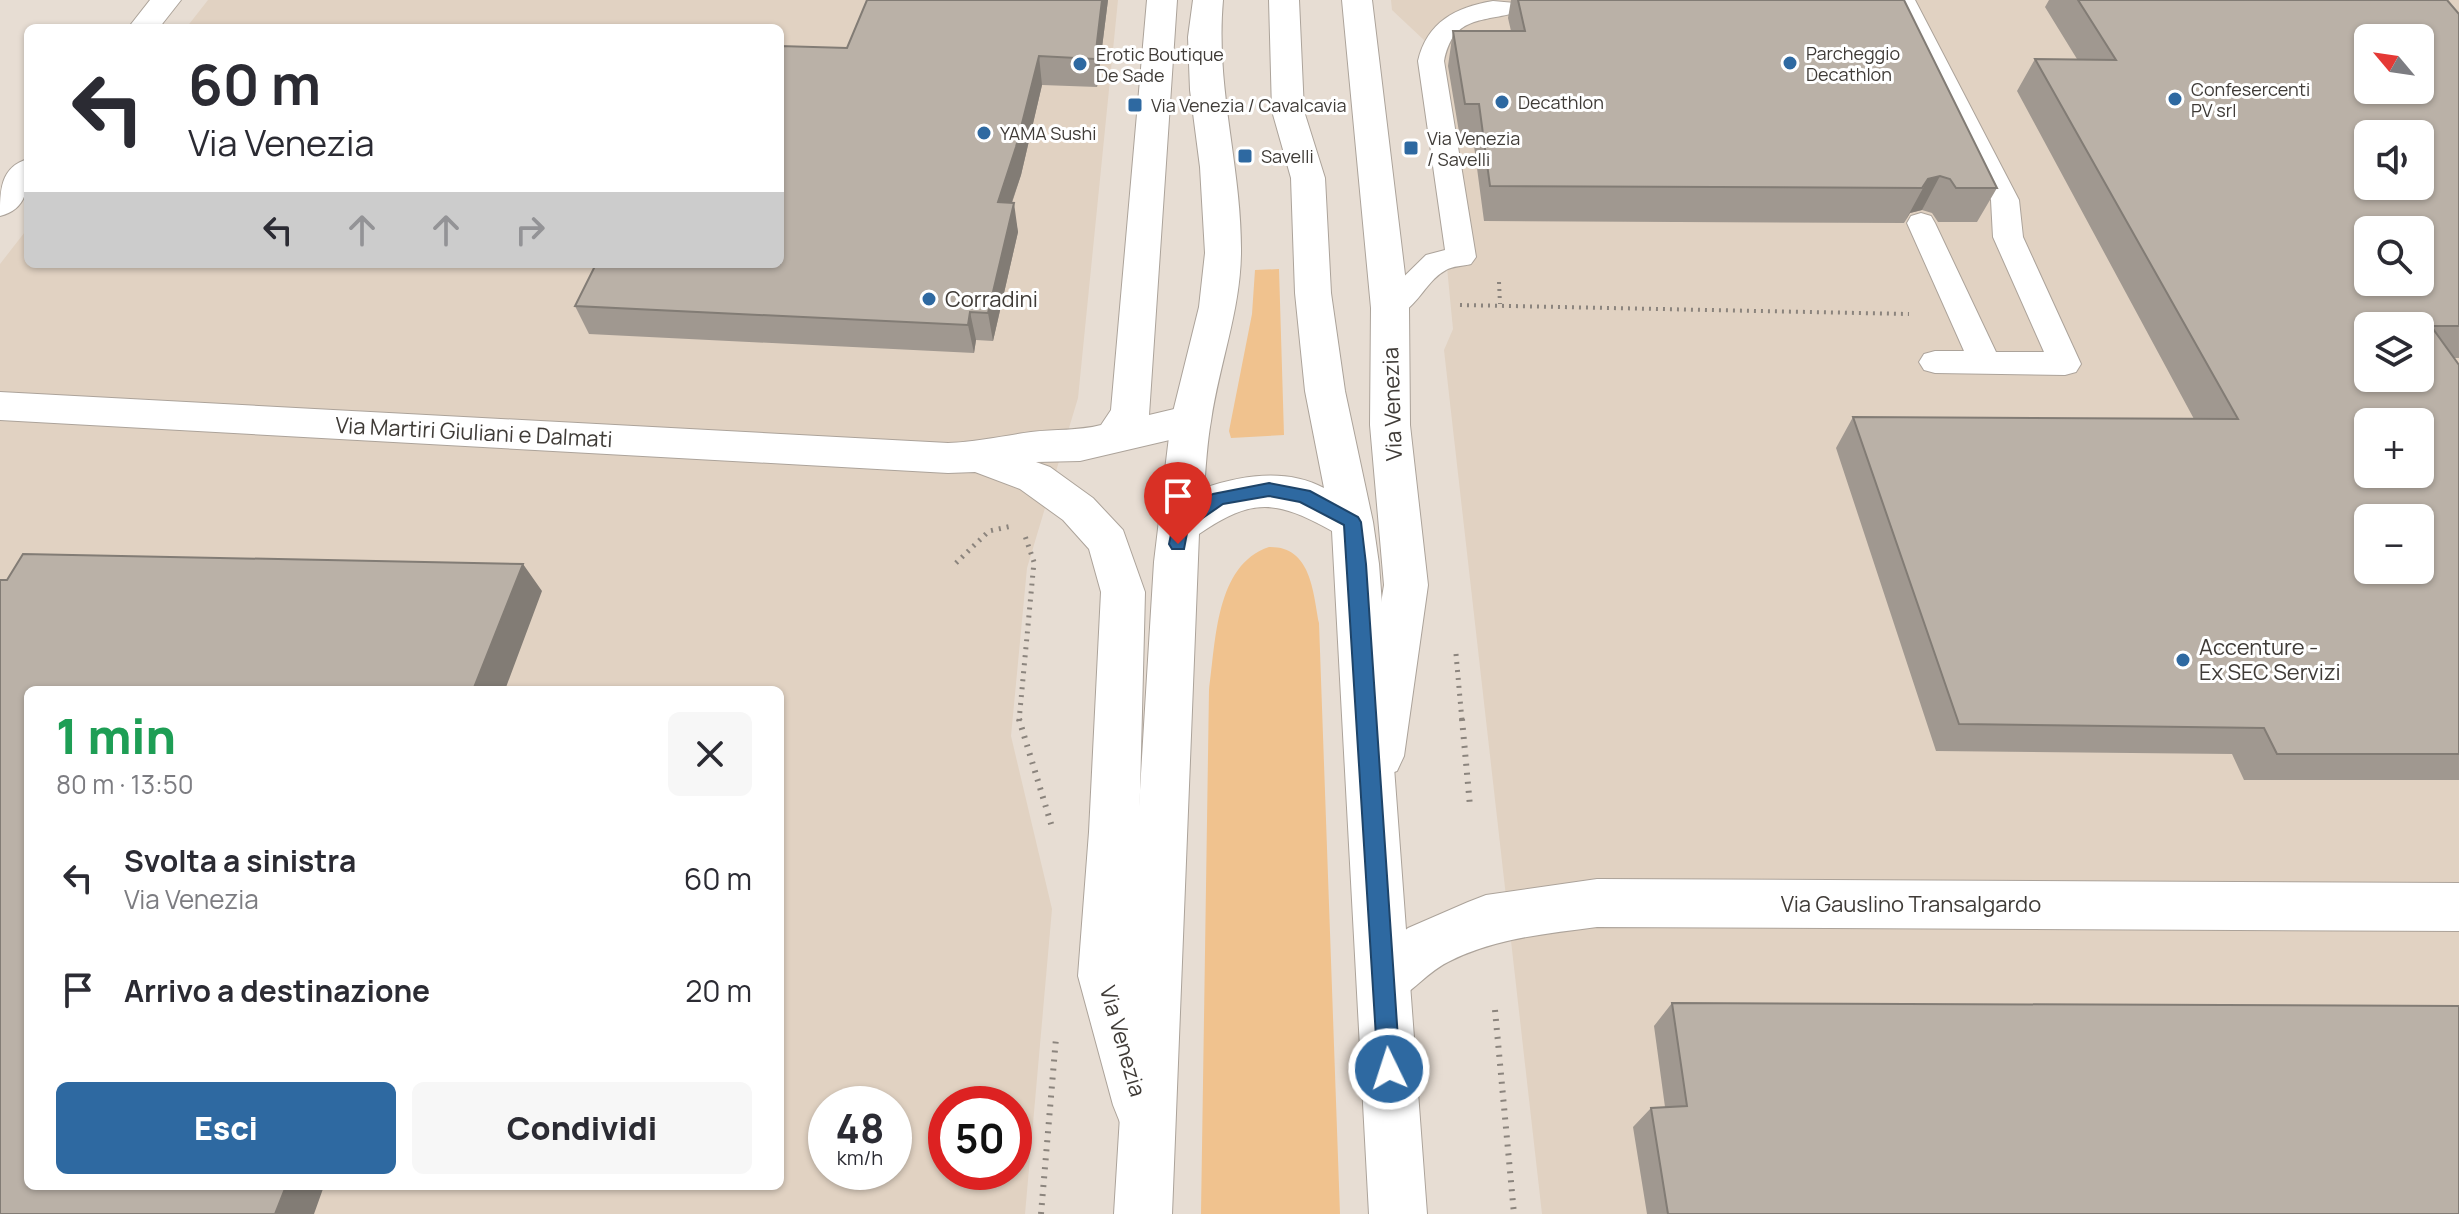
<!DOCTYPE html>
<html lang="it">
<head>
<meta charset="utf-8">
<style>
  :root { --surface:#fff; --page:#f7f7f7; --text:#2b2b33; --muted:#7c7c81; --accent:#2e69a1 }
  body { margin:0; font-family:Manrope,sans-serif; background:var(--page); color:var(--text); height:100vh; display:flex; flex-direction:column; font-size:30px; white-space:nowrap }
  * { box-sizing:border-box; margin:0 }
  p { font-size:26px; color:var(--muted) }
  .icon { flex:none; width:44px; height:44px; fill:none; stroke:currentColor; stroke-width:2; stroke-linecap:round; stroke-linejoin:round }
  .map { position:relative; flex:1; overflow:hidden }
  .sheet { position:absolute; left:24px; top:686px; width:760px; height:504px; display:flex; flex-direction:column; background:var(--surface); border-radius:12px; box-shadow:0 2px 6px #0004 }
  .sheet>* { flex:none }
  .top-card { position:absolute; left:24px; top:24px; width:760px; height:244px; border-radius:12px; box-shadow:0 2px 6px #0004; background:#fff; color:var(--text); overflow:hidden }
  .needle { width:52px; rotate:299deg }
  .buttons { position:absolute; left:2354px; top:24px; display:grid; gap:16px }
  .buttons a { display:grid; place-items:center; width:80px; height:80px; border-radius:12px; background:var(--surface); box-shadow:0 2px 6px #0004; font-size:40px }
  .speed { position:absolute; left:808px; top:1086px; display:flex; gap:16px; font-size:40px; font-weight:700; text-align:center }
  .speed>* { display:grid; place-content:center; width:104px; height:104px; border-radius:50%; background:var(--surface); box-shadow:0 2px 6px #0004; line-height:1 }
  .speed small { font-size:20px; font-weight:400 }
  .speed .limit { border:12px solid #d22; background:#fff; color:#111 }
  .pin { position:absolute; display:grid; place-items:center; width:68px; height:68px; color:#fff; margin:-82px -34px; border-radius:50% 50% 50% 0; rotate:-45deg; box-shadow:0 0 8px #0007 }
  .pin .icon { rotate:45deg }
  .me { position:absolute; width:88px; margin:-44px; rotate:356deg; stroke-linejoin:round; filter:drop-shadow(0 0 6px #0008) }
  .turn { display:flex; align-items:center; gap:28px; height:168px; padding:0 32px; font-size:36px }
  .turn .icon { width:104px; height:104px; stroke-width:2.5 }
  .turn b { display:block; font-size:56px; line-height:68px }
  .lanes { display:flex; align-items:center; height:76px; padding:0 32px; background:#0003; justify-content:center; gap:40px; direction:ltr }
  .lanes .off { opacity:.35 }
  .round { display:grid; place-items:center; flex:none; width:84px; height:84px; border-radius:12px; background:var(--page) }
  .overview { display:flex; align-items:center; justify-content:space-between; height:136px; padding:0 32px }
  h1 { font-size:48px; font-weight:800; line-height:60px; color:#1e9e55 }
  .action { display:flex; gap:16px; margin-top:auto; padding:16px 32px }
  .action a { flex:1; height:92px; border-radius:12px; background:var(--accent); color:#fff; font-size:32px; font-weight:800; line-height:92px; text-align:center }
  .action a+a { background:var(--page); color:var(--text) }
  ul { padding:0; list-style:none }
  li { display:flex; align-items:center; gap:24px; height:112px; padding:0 32px }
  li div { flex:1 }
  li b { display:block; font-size:30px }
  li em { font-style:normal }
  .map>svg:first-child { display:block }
  .built { fill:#e1d2c2; fill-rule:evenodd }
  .green { fill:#f0c28e }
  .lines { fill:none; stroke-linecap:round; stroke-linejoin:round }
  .lane-casing { stroke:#aca39a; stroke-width:2 }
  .street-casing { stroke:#aca39a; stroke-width:2 }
  .secondary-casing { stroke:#aca39a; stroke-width:2 }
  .path-far2 { stroke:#8b847d; stroke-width:4; stroke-dasharray:2 5; stroke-linecap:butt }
  .path-far1 { stroke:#8b847d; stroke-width:5; stroke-dasharray:2 6; stroke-linecap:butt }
  .path { stroke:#8b847d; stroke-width:6; stroke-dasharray:2 7; stroke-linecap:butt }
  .lane { fill:#fff; fill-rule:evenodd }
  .street { fill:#fff; fill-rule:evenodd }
  .secondary { fill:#fff; fill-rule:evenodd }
  .wall { fill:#a09890 }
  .shaded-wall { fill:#827c75 }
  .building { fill:#bab1a7; stroke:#827c75; stroke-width:2; fill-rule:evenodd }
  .route { fill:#2e69a1; stroke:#1e4469; stroke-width:2 }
  .poi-dot { fill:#2e69a1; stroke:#fff; stroke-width:3 }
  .labels { text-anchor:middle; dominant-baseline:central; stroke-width:6; stroke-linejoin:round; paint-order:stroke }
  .far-poi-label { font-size:18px; fill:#3f3b37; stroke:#fff; text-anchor:start }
  .poi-label { font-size:22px; fill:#3f3b37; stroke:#fff; text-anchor:start }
  .street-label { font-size:22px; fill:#3f3b37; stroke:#fff }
</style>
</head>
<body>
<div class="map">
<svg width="2459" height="1214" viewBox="0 0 2459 1214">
  <rect width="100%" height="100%" fill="#e7ddd3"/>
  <path class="built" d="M208,0h910l-40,398 -51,170 -16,168 41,173 -27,305h-1025v-950l28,-36v36h752v-236h-594zM28,690h752v496h-752zM826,1104h68v68h-68zM946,1104h68v68h-68z
    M1391,0h1068v1214h-917l-98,-864 9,-21 -28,-288 -33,-31zM2368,38h52v52h-52zM2368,134h52v52h-52zM2368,230h52v52h-52zM2368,326h52v52h-52zM2368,422h52v52h-52zM2368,518h52v52h-52z"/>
  <path class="green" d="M1279,269l5,166 -53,3 -2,-7 23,-117 3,-44z
    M1269,547c42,-1 44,44 50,76l21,591h-139l8,-524c7,-48 6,-125 60,-143z"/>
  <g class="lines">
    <g class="lane-casing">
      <path id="lane" d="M1891,0h24l104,200 4,37 58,127 -5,8 -11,3 -130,-2 -11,-3 -5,-8 5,-8 11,-3h29l-57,-128 4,-7 10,-3 10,3 4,7 61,129h48l-51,-115 -2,-37z
        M1493,1l22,2 3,5 -3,5c-36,9 -62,4 -71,48l32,196 -5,7c-7,2 -19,2 -25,6 -25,13 -34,55 -67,45l-4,-7 4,-7 47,-46 19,-5 -27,-189c9,-39 38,-54 75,-60z"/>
    </g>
    <g class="street-casing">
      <path id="street" d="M150,0h31l-22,28h-31z
        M1147,0h30l-28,415 42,-10 14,5 6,10 -6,10 -14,5 -111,26 -44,1 14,5 43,31 30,32 22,62 -6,240 -9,144 39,129 -8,20 -20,8 -20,-8 -8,-20 -35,-129 11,-144 12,-240 -12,-43 -26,-29 -43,-31 -45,-17 -27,1 -948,-53v-28l948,51c28,-1 55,-7 83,-11 24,-3 47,-1 70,-7l10,-15z
        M1342,0h30l37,308 1,117 18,160 -24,171 -7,15 -17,6 -17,-6 -7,-15 28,-171 -14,-160 1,-117z
        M28,159c0,26 1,50 -28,57 0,-25 0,-49 28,-57z
        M1597,879l862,4v48l-862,-4c-52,7 -102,11 -149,35 -24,12 -39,35 -65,46l-19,-8 -7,-18 7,-18 44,-36 60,-26 18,-7z"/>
    </g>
    <g class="secondary-casing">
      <path id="secondary" d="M1193,0h30c-8,89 19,167 18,254 -1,58 -22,111 -30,167 -4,22 -5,45 -7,67 38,-13 83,-20 120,0l-19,-97 -10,-98 -4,-115 -19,-67 -3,-111h30l5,111 21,67 6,115 14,98 28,131 6,42 48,650h-58l-37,-683c-56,-31 -79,-34 -133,3l-27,680h-58l40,-652 17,-142 28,-113 6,-54 -5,-86 -10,-77 -2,-53z"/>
    </g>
    <path class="path-far2" d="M1499,282l1,22
      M1460,305l449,9"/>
    <path class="path-far1" d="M956,563l33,-32 23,-5
      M1456,654l6,67
      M1019,721l15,-159 -9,-26"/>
    <path class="path" d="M1019,719l33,108
      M1462,719l8,87
      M1495,1010l19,204
      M1041,1214l15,-176"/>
    <use href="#lane" class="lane"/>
    <use href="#street" class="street"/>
    <use href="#secondary" class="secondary"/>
  </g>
  <path class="wall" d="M867,0h241l-11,87 -55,-2 -21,90 -9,28 6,29 -25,109 -17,-1 -2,13 -385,-19 -14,-28 272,-258z
    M1511,0h393l93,188 -20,34h-39l-6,-9 -10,-3 -12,3 -6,10 -420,-2 -11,-83h-13l-12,-72 5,-35h58l-3,-13z
    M2049,0h398l12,14v344h-5l5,7v415h-215l-12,-26 -296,-3 -100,-303 17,-31 341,2 -177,-328 18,-32h42l-32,-52z
    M1672,1003l787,211h-812l-14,-87 18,-19 14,-1 -11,-81z"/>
  <path class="shaded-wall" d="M1102,0h6l-11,87 -2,-28z
    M1039,56l3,29 -21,90 -19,56 -4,-29z
    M1940,176l-18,34 -12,3 -6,10 24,-44z
    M1014,203l4,29 -25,109 -5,-28z
    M970,312l6,28 -2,13 -6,-28z
    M523,564l19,27 -37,99h-32z
    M286,1186h38l-10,28h-39z"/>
  <path class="building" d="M867,0h235l-7,59 -56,-3 -23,91 -18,55 16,1 -26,110 -18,-1 -2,13 -393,-19 21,-42h184v-218l67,2z
    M1518,0h386l93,188h-41l-6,-9 -10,-3 -12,3 -6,9 -432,-2 -11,-82h-14l-12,-73h72z
    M2078,0h369l12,14v312h-28l28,39v389h-182l-13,-26 -305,-4 -106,-307 385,2 -203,-360 81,1zM2368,38h52v52h-52zM2368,134h52v52h-52zM2368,230h52v52h-52zM2368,326h52v52h-52zM2368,422h52v52h-52zM2368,518h52v52h-52z
    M23,554l500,10 -50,126h-445v496h258l-11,28h-275v-634h7z
    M1672,1003l787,3v208h-791l-17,-106 36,-2z"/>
  <path class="route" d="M1269,483l41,8 48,26 3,5 5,42 34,505 -3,8 -8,3 -8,-3 -3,-8 -34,-544 -44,-23 -31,-6 -46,8 -35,24 -4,21h-12l-3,-5 5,-24 39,-26z"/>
  <g class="poi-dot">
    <circle cx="1790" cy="63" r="8"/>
    <circle cx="1080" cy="64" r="8"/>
    <circle cx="2175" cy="99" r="8"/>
    <circle cx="1502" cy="102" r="8"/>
    <rect x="1127" y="97" width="16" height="16" rx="4"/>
    <circle cx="984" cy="133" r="8"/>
    <rect x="1403" y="140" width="16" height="16" rx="4"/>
    <rect x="1237" y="148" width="16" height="16" rx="4"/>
    <circle cx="929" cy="299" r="8"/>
    <circle cx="2183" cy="660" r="8"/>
  </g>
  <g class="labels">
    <g class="far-poi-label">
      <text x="1806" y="53">Parcheggio<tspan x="1806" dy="21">Decathlon</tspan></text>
      <text x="1096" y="54">Erotic Boutique<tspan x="1096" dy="21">De Sade</tspan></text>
      <text x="2191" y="89">Confesercenti<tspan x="2191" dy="21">PV srl</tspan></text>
      <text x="1518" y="102">Decathlon</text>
      <text x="1151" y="105">Via Venezia / Cavalcavia</text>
      <text x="1000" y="133">YAMA Sushi</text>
      <text x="1427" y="138">Via Venezia<tspan x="1427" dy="21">/ Savelli</tspan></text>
      <text x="1261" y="156">Savelli</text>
    </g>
    <g class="poi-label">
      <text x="945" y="299">Corradini</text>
      <text x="2199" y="647">Accenture -<tspan x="2199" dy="25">Ex SEC Servizi</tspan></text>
    </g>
    <g class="street-label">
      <text transform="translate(1392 404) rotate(-92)">Via Venezia</text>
      <text transform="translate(474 432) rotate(3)">Via Martiri Giuliani e Dalmati</text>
      <text x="1911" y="904">Via Gauslino Transalgardo</text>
      <text transform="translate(1123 1041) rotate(74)">Via Venezia</text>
    </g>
  </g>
</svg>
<div class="buttons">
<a><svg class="needle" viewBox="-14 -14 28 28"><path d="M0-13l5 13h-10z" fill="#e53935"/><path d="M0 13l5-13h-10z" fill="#7c7c81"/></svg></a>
<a><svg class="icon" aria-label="sound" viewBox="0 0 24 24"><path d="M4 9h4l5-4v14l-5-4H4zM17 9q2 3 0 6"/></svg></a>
<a><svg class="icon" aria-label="search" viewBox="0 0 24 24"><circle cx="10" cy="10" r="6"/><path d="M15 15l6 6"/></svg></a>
<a><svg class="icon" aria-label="layers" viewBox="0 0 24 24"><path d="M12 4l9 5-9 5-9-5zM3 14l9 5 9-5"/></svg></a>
<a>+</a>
<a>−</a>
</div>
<div class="speed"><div>48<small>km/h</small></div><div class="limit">50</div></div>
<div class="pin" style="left:1178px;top:544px;background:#d93025"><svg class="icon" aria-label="arrive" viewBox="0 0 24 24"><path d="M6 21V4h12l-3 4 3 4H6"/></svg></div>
<svg class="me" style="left:1389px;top:1069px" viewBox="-20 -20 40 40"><circle r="17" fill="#2e69a1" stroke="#fff" stroke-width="3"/><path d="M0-11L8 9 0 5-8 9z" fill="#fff"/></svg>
<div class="top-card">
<div class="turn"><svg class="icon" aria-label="left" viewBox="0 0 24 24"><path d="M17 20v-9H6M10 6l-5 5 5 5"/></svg><div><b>60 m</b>Via Venezia</div></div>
<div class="lanes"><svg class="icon" aria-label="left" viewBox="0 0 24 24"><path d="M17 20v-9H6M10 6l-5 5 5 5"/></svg><svg class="icon off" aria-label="ahead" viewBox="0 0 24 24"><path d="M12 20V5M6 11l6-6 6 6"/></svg><svg class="icon off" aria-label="ahead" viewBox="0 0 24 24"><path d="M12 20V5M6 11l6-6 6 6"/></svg><svg class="icon off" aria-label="right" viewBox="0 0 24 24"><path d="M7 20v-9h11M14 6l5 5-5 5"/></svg></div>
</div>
<section class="sheet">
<div class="overview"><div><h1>1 min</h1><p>80 m · 13:50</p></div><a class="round"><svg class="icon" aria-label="close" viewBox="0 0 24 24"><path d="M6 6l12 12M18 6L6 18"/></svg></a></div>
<ul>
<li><svg class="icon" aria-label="left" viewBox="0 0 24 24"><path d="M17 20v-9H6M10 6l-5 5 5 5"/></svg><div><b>Svolta a sinistra</b><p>Via Venezia</p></div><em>60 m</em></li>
<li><svg class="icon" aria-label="arrive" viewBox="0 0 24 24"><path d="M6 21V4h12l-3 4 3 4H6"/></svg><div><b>Arrivo a destinazione</b></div><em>20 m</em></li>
</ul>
<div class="action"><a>Esci</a><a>Condividi</a></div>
</section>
</div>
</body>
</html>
